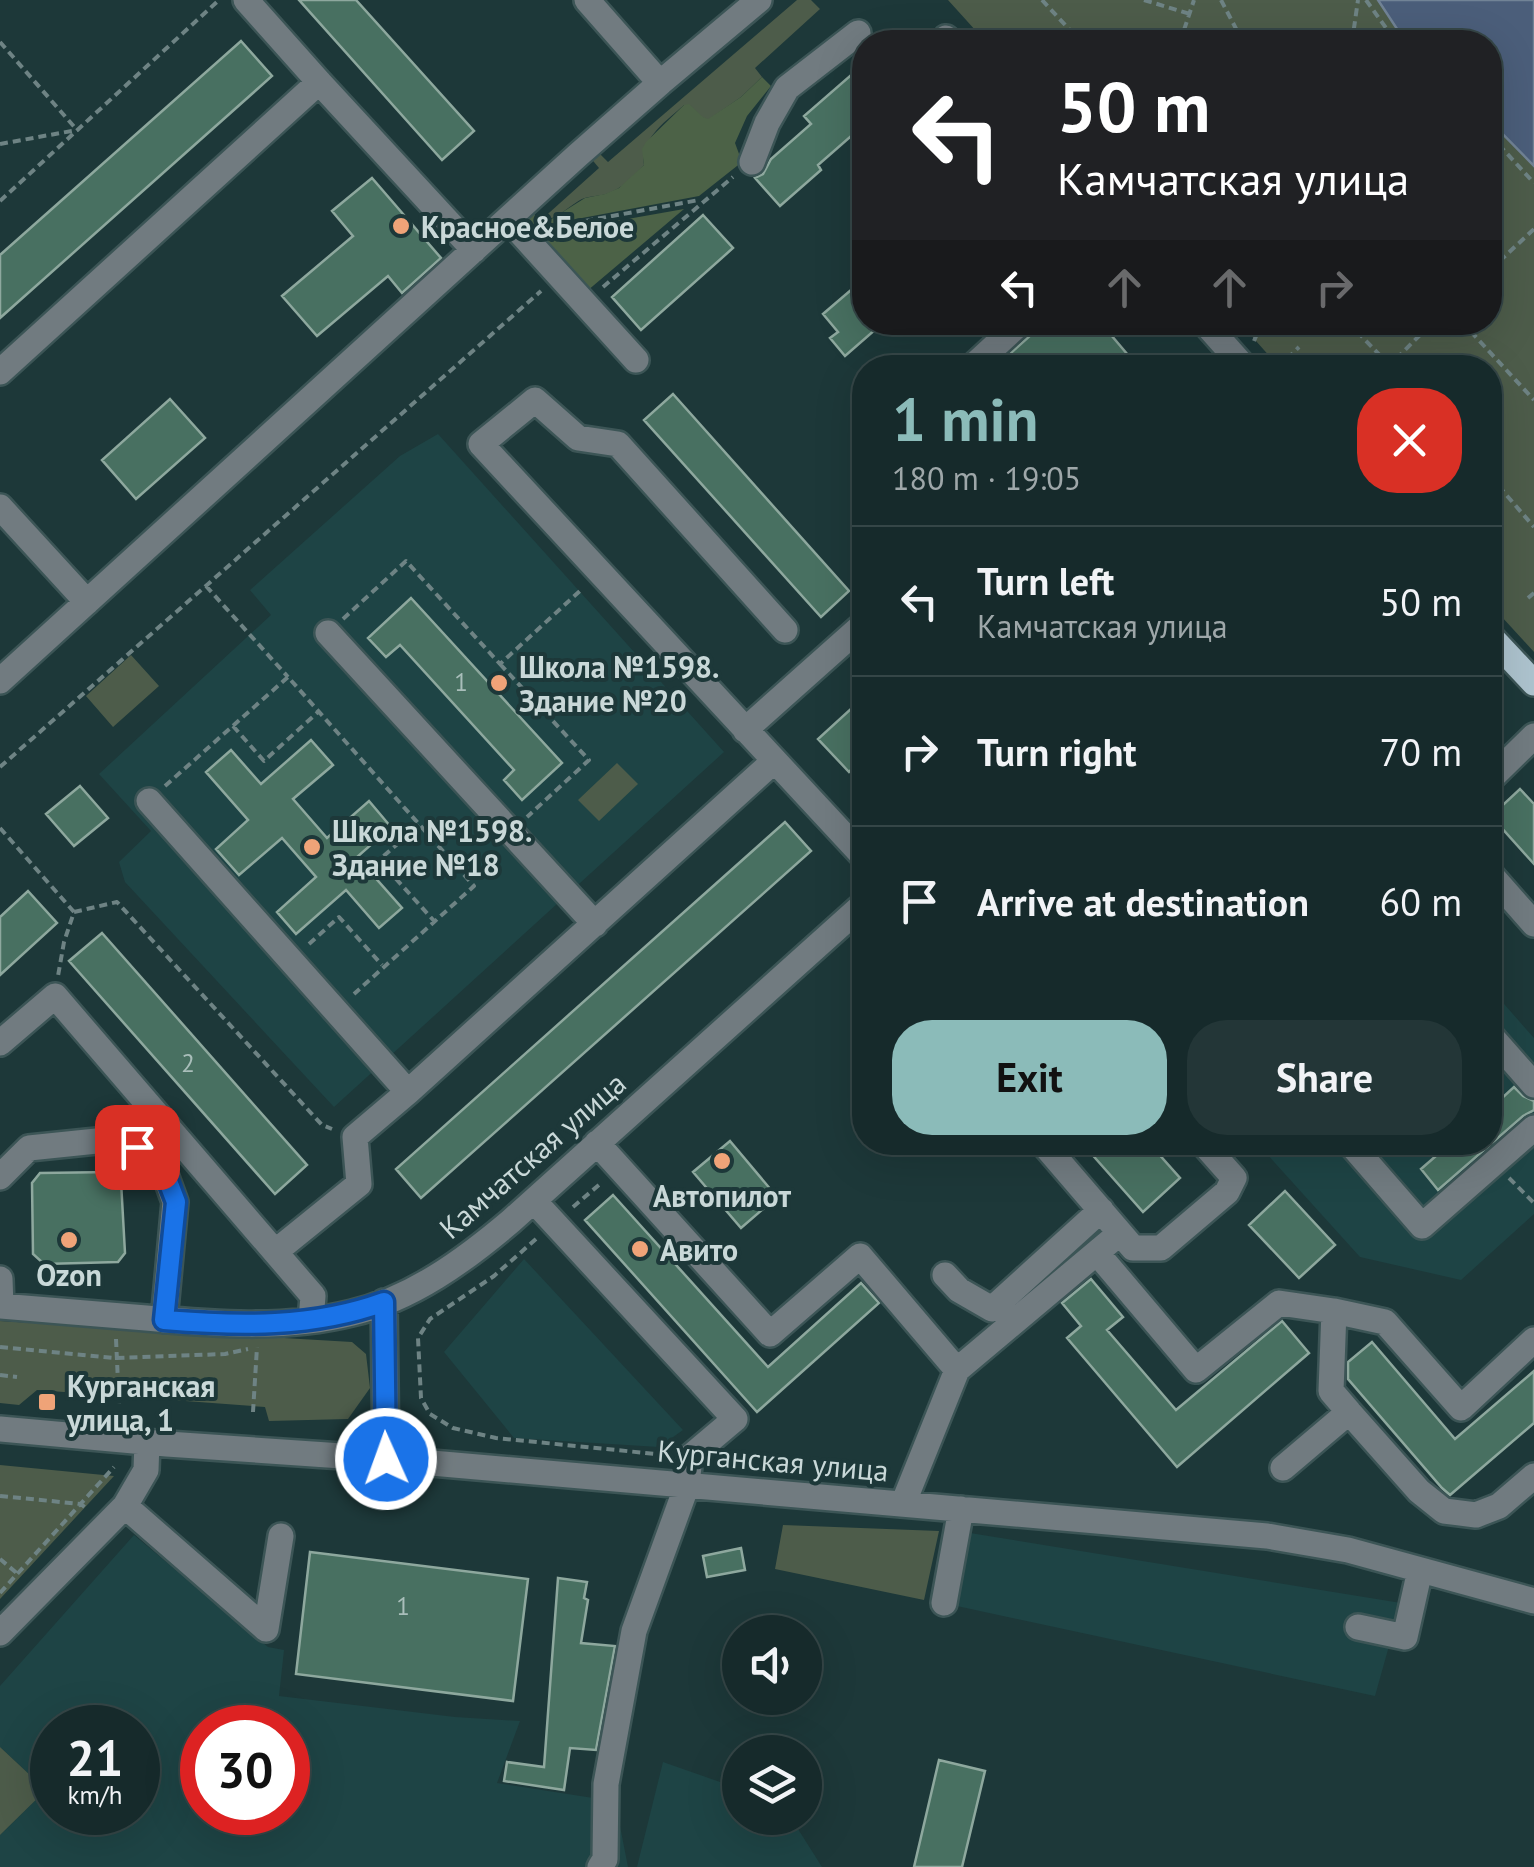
<!DOCTYPE html>
<html lang="en">
<head>
<meta charset="utf-8">
<style>
  :root { --surface:#162a2b; --page:#233637; --text:#f1f3f6; --muted:#9ea7a9; --line:#354647; --accent:#8bbbb9 }
  body { margin:0; font-family:"PT Sans",sans-serif; background:var(--page); color:var(--text); height:100vh; display:flex; flex-direction:column; font-size:38px; white-space:nowrap }
  * { box-sizing:border-box; margin:0 }
  p { font-size:32px; color:var(--muted) }
  .icon { flex:none; width:55px; height:55px; fill:none; stroke:currentColor; stroke-width:2; stroke-linecap:round; stroke-linejoin:round }
  .map { position:relative; flex:1; overflow:hidden }
  .details { position:absolute; left:852px; top:355px; width:650px; height:800px; display:flex; flex-direction:column; background:var(--surface); border-radius:40px; box-shadow:0 10px 40px #0002,0 0 0 2px var(--line) }
  .details>* { flex:none }
  .banner { position:absolute; left:852px; top:30px; width:650px; height:305px; border-radius:40px; box-shadow:0 10px 40px #0002,0 0 0 2px var(--line); background:#202124; color:#fff; overflow:hidden }
  .controls { position:absolute; left:722px; top:1615px; display:grid; gap:20px }
  .controls a { display:grid; place-items:center; width:100px; height:100px; border-radius:50%; background:var(--surface); box-shadow:0 10px 40px #0002,0 0 0 2px var(--line); font-size:50px }
  .speed { position:absolute; left:30px; top:1705px; display:flex; gap:20px; font-size:50px; font-weight:700; text-align:center }
  .speed>* { display:grid; place-content:center; width:130px; height:130px; border-radius:50%; background:var(--surface); box-shadow:0 10px 40px #0002,0 0 0 2px var(--line); line-height:1 }
  .speed small { font-size:25px; font-weight:400 }
  .speed .limit { border:15px solid #d22; background:#fff; color:#111 }
  .pin { position:absolute; display:grid; place-items:center; width:85px; height:85px; color:#fff; margin:-42px; border-radius:20px; box-shadow:0 5px 15px #0006 }
  .me { position:absolute; width:110px; margin:-55px; rotate:358deg; stroke-linejoin:round; filter:drop-shadow(0 0 8px #0008) }
  .turn { display:flex; align-items:center; gap:35px; height:210px; padding:0 40px; font-size:45px }
  .turn .icon { width:130px; height:130px; stroke-width:2.5 }
  .turn b { display:block; font-size:70px; line-height:85px }
  .lanes { display:flex; align-items:center; height:95px; padding:0 40px; background:#0003; justify-content:center; gap:50px; direction:ltr }
  .lanes .off { opacity:.35 }
  .round { display:grid; place-items:center; flex:none; width:105px; height:105px; border-radius:40px; background:var(--page) }
  .overview { display:flex; align-items:center; justify-content:space-between; height:170px; padding:0 40px }
  h1 { font-size:60px; font-weight:600; line-height:75px; color:var(--accent) }
  .button { display:flex; gap:20px; margin-top:auto; padding:20px 40px }
  .button a { flex:1; height:115px; border-radius:40px; background:var(--accent); color:#111; font-size:40px; font-weight:600; line-height:115px; text-align:center }
  .button a+a { background:var(--page); color:var(--text) }
  ul { padding:0; list-style:none }
  li { display:flex; align-items:center; gap:30px; height:150px; padding:0 40px; border-top:2px solid var(--line) }
  li div { flex:1 }
  li b { display:block; font-size:38px }
  li em { font-style:normal }
  .map>svg:first-child { display:block }
  .built { fill:#1e4445; fill-rule:evenodd }
  .green { fill:#4d5c4a }
  .forest { fill:#4c6247 }
  .water { fill:#4b5e7a; stroke:#718396; stroke-width:2.5 }
  .building { fill:#487061; stroke:#8ea89e; stroke-width:2.5 }
  .lines { fill:none; stroke-linecap:round; stroke-linejoin:round }
  .minor-casing { stroke:#3c5556; stroke-width:30 }
  .major-casing { stroke:#3c5556; stroke-width:30 }
  .path { stroke:#6e8384; stroke-width:4; stroke-dasharray:8 5; stroke-linecap:butt }
  .minor { stroke:#717b80; stroke-width:25 }
  .major { stroke:#adc3ce; stroke-width:25 }
  .route-casing { stroke:#114b97; stroke-width:25 }
  .route { stroke:#1a73e8; stroke-width:18 }
  .poi-dot { fill:#efa378; stroke:#1d3839; stroke-width:4 }
  .labels { text-anchor:middle; dominant-baseline:central; stroke-width:8; stroke-linejoin:round; paint-order:stroke }
  .number-label { font-size:25px; fill:#a9beba }
  .poi-label { font-size:30px; font-weight:bold; fill:#c9d8d8; stroke:#1d3839; text-anchor:start }
  .street-label { font-size:30px; fill:#c9d8d8; stroke:#1d3839 }
</style>
</head>
<body>
<div class="map">
<svg width="1534" height="1867" viewBox="0 0 1534 1867">
  <rect width="100%" height="100%" fill="#1d3839"/>
  <path class="built" d="M438,434l286,318 -390,355 -209,-225 -6,-20 32,-31 -52,-57 172,-159 -21,-25 150,-134z
    M1490,988l44,50v176l-73,66 -101,-23 -103,-114 233,-1z
    M524,1259l159,171 -24,17 -145,-9 -70,-86z
    M970,1533l431,70 -26,93 -418,-90z
    M134,1535l134,112 16,3 -5,46 176,21 65,4 -23,62 122,19 1,24 8,41h-628v-32l46,-45 -46,-43v-61zM52,1728h86v84h-86zM202,1728h86v84h-86z
    M663,1762l77,27v29h51l31,49h-185z"/>
  <path class="green" d="M797,0h14l9,9 -65,59 7,9 -21,20 -33,23c-11,-4 -11,-12 -24,-15 -19,17 -44,34 -40,60 -11,12 -22,24 -38,29 -8,2 -17,2 -24,5 -15,8 -25,21 -42,22l59,-53 -10,-12 7,-6 12,12z
    M948,0h586v652l-44,-48v-236l-211,-1 -39,-44 250,-1v-280h-504z
    M131,655l28,31 -46,41 -27,-31z
    M617,763l21,21 -39,37 -21,-21z
    M0,1321l352,21 14,12 4,34 -22,31 -79,2 -4,-14 -228,-17 -18,15 -19,-2z
    M0,1465l114,11 -114,123z
    M783,1525l156,6 -15,69 -149,-31z
    M0,1747l46,43 -46,45z"/>
  <path class="forest" d="M762,77l9,9 -24,30 -12,27 7,19 -43,34 -170,32 -9,-10 10,-9 10,12 10,-1 35,-22 20,-4 14,-6 25,-23 -2,-16 4,-7 38,-37 5,-1 14,13 5,2 33,-22z
    M684,209l-97,82 -50,-56z"/>
  <path class="water" d="M1378,0h156v166l-44,-45v-79h-81l-8,-7z"/>
  <path class="building" d="M299,0h57l118,131 -32,29z
    M241,41l31,35 -272,242v-63z
    M865,63v91l-15,-17 -32,28 3,5 -41,36 -25,-28 8,-4 8,-15 40,-35 -7,-8z
    M372,178l69,80 -39,35 -14,-17 -71,60 -35,-40 71,-60 -21,-25z
    M703,215l30,33 -92,82 -29,-33z
    M865,278v44h19l-39,34 -15,-18 8,-6 -15,-18z
    M1037,322h63l39,46h-128l-7,-9 28,-25z
    M673,394l176,197 -28,26 -177,-197z
    M170,399l35,39 -69,61 -34,-39z
    M411,598l151,165 -40,37 -18,-20 10,-10 -114,-125 -14,12 -18,-19z
    M865,696v60l-16,16 -31,-33z
    M311,740l22,25 -40,34 34,39 42,-37 22,26 -34,30 45,51 -23,20 -33,-38 -50,44 -19,-22 39,-35 -34,-39 -43,37 -23,-26 32,-29 -42,-48 25,-22 30,34z
    M80,786l28,32 -34,28 -28,-32z
    M1520,789l14,15v60l-43,-48z
    M785,822l26,29 -390,347 -25,-29z
    M28,891l29,32 -57,52v-58z
    M102,933l205,232 -32,29 -206,-233z
    M1514,1087l9,9 11,5v9l-11,6 -85,74 -17,-21 31,-27h38v-33z
    M730,1141l47,56 -36,31 -48,-56z
    M1081,1142h67l32,36 -37,34z
    M113,1172l8,9 4,72 -7,9 -74,2 -11,-10 -1,-71 8,-10z
    M1285,1191l50,54 -36,33 -50,-53z
    M613,1195l155,172 93,-84 18,20 -122,109 -172,-192z
    M1091,1279l32,38 -16,13 69,80 106,-89 27,32 -132,114 -110,-129 14,-12 -19,-23z
    M1372,1342l83,97 79,-68v52l-84,72 -8,-7 -94,-109v-17z
    M741,1548l4,22 -38,7 -4,-21z
    M310,1552l218,27 -15,122 -217,-27z
    M558,1578l29,4 -3,16 4,2 -7,43 34,3 -19,104 -26,-2 -6,42 -60,-9 3,-19 37,5z
    M939,1760l46,11 -23,96h-48z"/>
  <g class="lines">
    <g class="minor-casing">
      <path id="minor" d="M246,0l73,82 155,168
        M587,0l73,83
        M946,38l5,4
        M752,162l15,-39 20,-35 71,-55
        M508,219l128,141
        M1204,322l41,46
        M971,368l50,-46
        M0,372l319,-290
        M0,507l87,95
        M785,630l-167,-186 -40,-6 -43,-38 -54,44 384,414
        M328,633l267,291
        M0,681l578,-526 82,-72 99,-83
        M745,730l120,-107
        M1490,779l44,-43
        M149,801l259,291
        M1490,874l44,50
        M1490,1035l44,50
        M0,1043l55,-47 258,300 -2,24
        M1042,1142l91,106h28l66,-56 7,-14 -32,-36
        M1349,1142l73,84 112,-98
        M597,1143l173,191 90,-78 97,114
        M0,1177l29,-29 87,-9 42,16 17,47 -11,118
        M534,1201l201,218 -45,38 -3,28 -53,146 -28,153 -1,75 -5,8
        M275,1252l84,-68 -4,-47 53,-45 366,-331
        M1097,1253l99,117 83,-67 55,8 51,11 76,86 73,-68
        M945,1275l14,15 33,19 109,-99
        M0,1279l1,27
        M384,1302l2,157
        M0,1306c49,4 97,8 146,12 69,6 138,12 206,-5 60,-14 113,-53 159,-92l354,-318
        M1334,1311l-3,80 18,21
        M0,1429l167,15 219,15 881,77 81,14 186,51
        M1283,1468l66,-56 70,79 25,20 32,4 23,-9 35,-30
        M903,1504l54,-134 163,-137
        M125,1506l141,123
        M944,1603l17,-94
        M1358,1627l47,10 15,-67
        M266,1629l15,-93
        M0,1633l125,-127 21,-36 1,-28"/>
    </g>
    <g class="major-casing">
      <path id="major" d="M1490,636l44,47"/>
    </g>
    <path class="path" d="M1042,0l39,42
      M1144,0l46,14
      M1221,0l22,42
      M1366,0l30,42
      M0,42l77,88
      M1180,42l14,-42
      M1352,42l6,-42
      M1490,135l44,48
      M0,144l77,-14
      M0,201l219,-201
      M547,228l152,-28
      M1490,270l44,-41
      M603,287l130,-110
      M1348,322l44,46
      M1462,322l72,78
      M1254,341l8,-19
      M1278,368l21,-21
      M1387,368l46,-46
      M1490,476l44,51
      M206,586l82,91
      M1528,598l6,-5
      M343,619l63,-58 94,103 82,-75
      M500,664l89,96 -62,57
      M233,726l31,35 54,-49
      M0,767l541,-476
      M165,786l123,-109 186,209 -120,108
      M419,825l-40,35 56,62
      M0,828l74,84 -10,30 -6,34
      M74,912l43,-10 205,223 10,4
      M309,944l30,-27 43,48
      M1509,1178l25,25
      M573,1207l27,-23
      M536,1239l-42,37 -64,43 -12,19 3,60 9,16 23,14 43,10 170,17
      M116,1339l3,65
      M0,1347l115,11 110,-4 23,-5
      M0,1375l17,2
      M253,1412l4,-65
      M0,1496l81,8 7,6
      M0,1559l19,16
      M0,1593l114,-126"/>
    <use href="#minor" class="minor"/>
    <use href="#major" class="major"/>
  </g>
  <g class="lines">
    <g class="route-casing">
      <path id="route" d="M137,1147l21,8 18,47 -12,118c75,6 149,8 220,-18l2,157"/>
    </g>
    <use href="#route" class="route"/>
  </g>
  <g class="poi-dot">
    <circle cx="401" cy="226" r="10"/>
    <circle cx="499" cy="683" r="10"/>
    <circle cx="312" cy="847" r="10"/>
    <circle cx="722" cy="1161" r="10"/>
    <circle cx="69" cy="1240" r="10"/>
    <circle cx="640" cy="1249" r="10"/>
    <rect x="37" y="1392" width="20" height="20" rx="5"/>
  </g>
  <g class="labels">
    <g class="number-label">
      <text x="461" y="682">1</text>
      <text x="188" y="1063">2</text>
      <text x="403" y="1606">1</text>
    </g>
    <g class="poi-label">
      <text x="421" y="226">Красное&amp;Белое</text>
      <text x="519" y="666">Школа №1598.<tspan x="519" dy="34">Здание №20</tspan></text>
      <text x="332" y="830">Школа №1598.<tspan x="332" dy="34">Здание №18</tspan></text>
      <text x="722" y="1195" text-anchor="middle">Автопилот</text>
      <text x="660" y="1249">Авито</text>
      <text x="69" y="1274" text-anchor="middle">Ozon</text>
      <text x="67" y="1385">Курганская<tspan x="67" dy="34">улица, 1</tspan></text>
    </g>
    <g class="street-label">
      <text transform="translate(532 1155) rotate(-41)">Камчатская улица</text>
      <text transform="translate(773 1460) rotate(5)">Курганская улица</text>
    </g>
  </g>
</svg>
<div class="controls">
<a><svg class="icon" aria-label="sound" viewBox="0 0 24 24"><path d="M4 9h4l5-4v14l-5-4H4zM17 9q2 3 0 6"/></svg></a>
<a><svg class="icon" aria-label="layers" viewBox="0 0 24 24"><path d="M12 4l9 5-9 5-9-5zM3 14l9 5 9-5"/></svg></a>
</div>
<div class="speed"><div>21<small>km/h</small></div><div class="limit">30</div></div>
<div class="pin" style="left:137px;top:1147px;background:#d93025"><svg class="icon" aria-label="arrive" viewBox="0 0 24 24"><path d="M6 21V4h12l-3 4 3 4H6"/></svg></div>
<svg class="me" style="left:386px;top:1459px" viewBox="-20 -20 40 40"><circle r="17" fill="#1a73e8" stroke="#fff" stroke-width="3"/><path d="M0-11L8 9 0 5-8 9z" fill="#fff"/></svg>
<div class="banner">
<div class="turn"><svg class="icon" aria-label="left" viewBox="0 0 24 24"><path d="M17 20v-9H6M10 6l-5 5 5 5"/></svg><div><b>50 m</b>Камчатская улица</div></div>
<div class="lanes"><svg class="icon" aria-label="left" viewBox="0 0 24 24"><path d="M17 20v-9H6M10 6l-5 5 5 5"/></svg><svg class="icon off" aria-label="ahead" viewBox="0 0 24 24"><path d="M12 20V5M6 11l6-6 6 6"/></svg><svg class="icon off" aria-label="ahead" viewBox="0 0 24 24"><path d="M12 20V5M6 11l6-6 6 6"/></svg><svg class="icon off" aria-label="right" viewBox="0 0 24 24"><path d="M7 20v-9h11M14 6l5 5-5 5"/></svg></div>
</div>
<section class="details">
<div class="overview"><div><h1>1 min</h1><p>180 m · 19:05</p></div><a class="round" style="background:#d93025;color:#fff"><svg class="icon" aria-label="close" viewBox="0 0 24 24"><path d="M6 6l12 12M18 6L6 18"/></svg></a></div>
<ul>
<li><svg class="icon" aria-label="left" viewBox="0 0 24 24"><path d="M17 20v-9H6M10 6l-5 5 5 5"/></svg><div><b>Turn left</b><p>Камчатская улица</p></div><em>50 m</em></li>
<li><svg class="icon" aria-label="right" viewBox="0 0 24 24"><path d="M7 20v-9h11M14 6l5 5-5 5"/></svg><div><b>Turn right</b></div><em>70 m</em></li>
<li><svg class="icon" aria-label="arrive" viewBox="0 0 24 24"><path d="M6 21V4h12l-3 4 3 4H6"/></svg><div><b>Arrive at destination</b></div><em>60 m</em></li>
</ul>
<div class="button"><a>Exit</a><a>Share</a></div>
</section>
</div>
</body>
</html>
